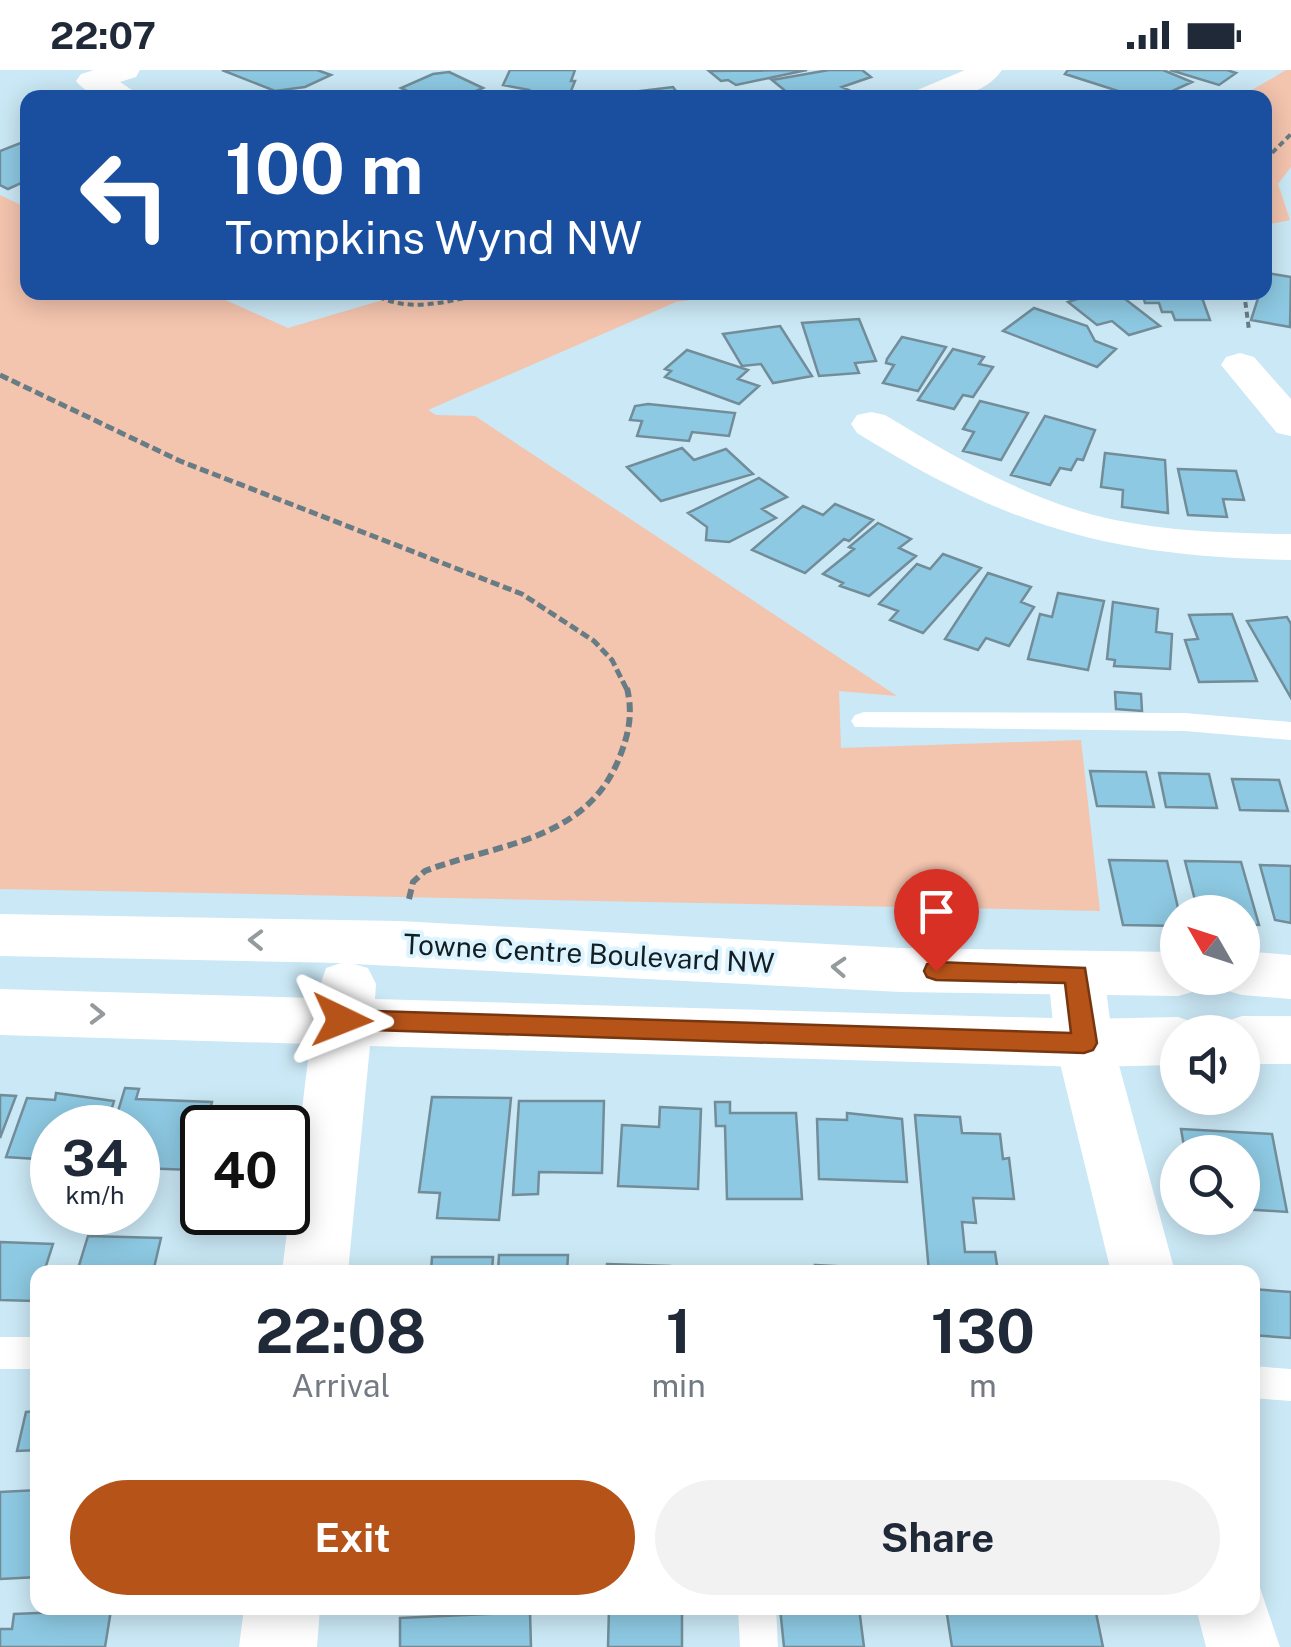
<!DOCTYPE html>
<html lang="en">
<head>
<meta charset="utf-8">
<style>
  :root { --surface:#fff; --page:#f2f2f3; --text:#1f2937; --muted:#747a83; --accent:#b55318 }
  body { margin:0; font-family:"Public Sans",sans-serif; background:var(--page); color:var(--text); height:100vh; display:flex; flex-direction:column; font-size:38px; white-space:nowrap }
  * { box-sizing:border-box; margin:0 }
  p { font-size:32px; color:var(--muted) }
  .icon { flex:none; width:55px; height:55px; fill:none; stroke:currentColor; stroke-width:2; stroke-linecap:round; stroke-linejoin:round }
  .map { position:relative; flex:1; overflow:hidden }
  .drawer { position:absolute; left:30px; top:1195px; width:1230px; height:350px; display:flex; flex-direction:column; background:var(--surface); border-radius:20px; box-shadow:0 5px 25px #0003 }
  .drawer>* { flex:none }
  .banner { position:absolute; left:20px; top:20px; width:1252px; height:210px; border-radius:20px; box-shadow:0 5px 25px #0003; background:#1a4fa0; color:#fff; overflow:hidden }
  .needle { width:65px; rotate:309deg }
  .tools { position:absolute; left:1160px; top:825px; display:grid; gap:20px }
  .tools a { display:grid; place-items:center; width:100px; height:100px; border-radius:50%; background:var(--surface); box-shadow:0 5px 25px #0003; font-size:50px }
  .speed { position:absolute; left:30px; top:1035px; display:flex; gap:20px; font-size:50px; font-weight:700; text-align:center }
  .speed>* { display:grid; place-content:center; width:130px; height:130px; border-radius:50%; background:var(--surface); box-shadow:0 5px 25px #0003; line-height:1 }
  .speed small { font-size:25px; font-weight:400 }
  .speed .limit { border:5px solid #111; border-radius:15px; background:#fff; color:#111 }
  .pin { position:absolute; display:grid; place-items:center; width:85px; height:85px; color:#fff; margin:-102px -42px; border-radius:50% 50% 50% 0; rotate:-45deg; box-shadow:0 0 10px #0007 }
  .pin .icon { rotate:45deg }
  .me { position:absolute; width:110px; margin:-55px; rotate:92deg; stroke-linejoin:round; filter:drop-shadow(0 0 8px #0008) }
  .turn { display:flex; align-items:center; gap:35px; height:210px; padding:0 40px; font-size:45px }
  .turn .icon { width:130px; height:130px; stroke-width:2.5 }
  .turn b { display:block; font-size:70px; line-height:85px }
  .eta { display:flex; justify-content:space-evenly; align-items:center; height:170px; text-align:center }
  .eta b { font-size:60px; font-weight:700; line-height:70px }
  .primary-button { display:flex; gap:20px; margin-top:auto; padding:20px 40px }
  .primary-button a { flex:1; height:115px; border-radius:60px; background:var(--accent); color:#fff; font-size:40px; font-weight:700; line-height:115px; text-align:center }
  .primary-button a+a { background:var(--page); color:var(--text) }
  .status { display:flex; justify-content:space-between; align-items:center; height:70px; padding:0 50px; background:var(--surface); direction:ltr }
  .status svg { height:28px; fill:currentColor }
  .map>svg:first-child { display:block }
  .green { fill:#f3c4ae }
  .building { fill:#8dc9e2; stroke:#728d99; stroke-width:2.5 }
  .lines { fill:none; stroke-linecap:round; stroke-linejoin:round }
  .path-far2 { stroke:#687c85; stroke-width:4; stroke-dasharray:6 4; stroke-linecap:butt }
  .path-far1 { stroke:#687c85; stroke-width:5; stroke-dasharray:9 4; stroke-linecap:butt }
  .path { stroke:#687c85; stroke-width:6; stroke-dasharray:10 5; stroke-linecap:butt }
  .service { fill:#fff; fill-rule:evenodd }
  .minor { fill:#fff; fill-rule:evenodd }
  .tertiary { fill:#fff; fill-rule:evenodd }
  .oneway { stroke:#959a9c }
  .route { fill:#b55318; stroke:#763610; stroke-width:2.5 }
  .labels { text-anchor:middle; dominant-baseline:central; stroke-width:8; stroke-linejoin:round; paint-order:stroke }
  .street-label { font-size:28px; fill:#131e23; stroke:#dcf4ff }
</style>
</head>
<body>
<div class="status"><b>22:07</b><svg viewBox="0 0 49 12"><path d="M0 12V9h3v3zM5 12V6h3v6zM10 12V3h3v9zM15 12V0h3v12zM26 1h20v11H26zM47 4h2v5h-2z"/></svg></div>
<div class="map">
<svg width="1291" height="1577" viewBox="0 0 1291 1577">
  <rect width="100%" height="100%" fill="#cae8f5"/>
  <path class="green" d="M1286,0h5v97l-13,17 12,36 -25,5v-127l-25,-1z
    M0,125l27,13 1,84 182,1 78,35 118,-35h335l-65,9 -248,108 8,5 39,1 422,280 -58,-5 2,57 240,-8 19,171 -1100,-22z"/>
  <path class="building" d="M222,0h95l14,5 -26,12 -30,4z
    M510,0h65l-4,11h4l-6,15 -42,-2 2,-4 -26,-5z
    M807,0l-71,15 -8,-5 -7,1 -12,-10z
    M829,0h33l9,7 -29,10 13,6 -9,5h-52l-22,-18z
    M1068,0h95l29,12 -22,10 4,6h-34l-75,-24z
    M1170,0h57l9,3 -17,12z
    M449,2l34,16 -16,7 5,3h-50l-21,-10 32,-14z
    M673,17l6,8 11,3h-108z
    M28,70v40l-20,9 -8,-4v-34z
    M1267,203l24,4 -1,50 -39,-7 9,-28h5z
    M1116,222l44,34 -31,9 -17,-14 -15,4 -29,-23 27,-9z
    M1142,222h58l10,28h-35l-3,-8h-10l-3,-9h-14z
    M1034,238l53,18 8,15 21,8 -19,18 -94,-36z
    M859,249l17,42 -21,2 4,10 -40,3 -17,-53z
    M780,256l32,50 -39,7 -12,-19 -19,2 -19,-32z
    M902,267l44,10 -28,44 -35,-8 11,-18 -8,-2 1,-4z
    M953,279l31,8 -5,7 14,3 -20,30 -10,-2 -9,14 -36,-9z
    M687,280l61,20 -10,9 21,7 -20,18 -74,-27 6,-6 -6,-2z
    M980,331l48,12 -27,47 -38,-9 11,-19 -11,-3z
    M648,334l87,9 -6,23 -37,-4 -3,9 -52,-5 5,-15 -12,-1 5,-14z
    M1045,346l50,14 -12,30 -6,-1 -6,11 -11,-2 -10,17 -39,-10z
    M682,378l12,12 32,-11 27,25 -92,27 -34,-34z
    M1105,383l60,7 3,53 -46,-6 1,-17 -22,-3z
    M1178,399l58,2 8,29 -21,-1 4,18 -39,-2z
    M759,408l28,19 -25,12 14,9 -47,24 -23,-2 1,-13 -19,-14z
    M835,434l38,16 -24,21 -5,-2 -39,34 -53,-23 51,-44 20,9z
    M878,453l33,16 -12,9 17,8 -47,40 -29,-10 3,-3 -20,-9 31,-25 -5,-2z
    M943,484l38,14 -58,65 -33,-13 8,-9 -19,-7 38,-40 13,5z
    M988,503l43,14 -10,15 13,5 -25,39 -23,-8 -8,12 -33,-11z
    M1058,523l46,8 -16,69 -60,-11 12,-45 12,3z
    M1113,532l45,7 -2,23 16,2 -2,35 -56,-3 1,-6 -8,-1z
    M1232,544l25,67 -58,1 -14,-42 13,-1 -9,-24z
    M1287,547l4,7v74l-44,-77z
    M1115,622l26,2 1,17 -26,-2z
    M1090,701l56,1 8,35 -57,-1z
    M1159,703l50,1 8,34 -51,-1z
    M1232,709l47,1 9,31 -48,-1z
    M1109,790l58,1 12,51 -1,14 -55,-1z
    M1185,791l56,1 18,63 -17,-1v-12h-44z
    M1260,795l31,1v57l-16,-3z
    M125,1018l14,1 -3,10 76,3 -18,68 -56,-2v-40h-25z
    M56,1023l58,8 -8,27h-54v32l-46,-3 21,-59 28,2z
    M0,1025l16,1 -16,42z
    M432,1027l79,1 -12,122 -62,-2 3,-25 -21,-1z
    M519,1031h85l-2,72 -63,-1 -1,22 -25,1z
    M715,1032h15v11h66l6,86h-75l-2,-73h-9z
    M660,1037l41,2 -3,80 -80,-3 4,-61 37,2z
    M847,1043l55,6 5,63 -88,-3 -2,-60 30,1z
    M915,1045l45,2 2,16 38,1 3,25 6,-1 5,41 -41,-1 3,25 -14,-1 3,30h30l3,20h-69z
    M1181,1059l91,5 15,78 -45,-3v-57h-57z
    M88,1166l73,2 -8,34h-76z
    M0,1172l53,2 -9,28h-6l-3,29 -35,-1z
    M499,1185h69l-1,17h-69z
    M432,1187h61l-1,15h-61z
    M607,1194l63,2v6h-64z
    M815,1195l75,4v3h-75z
    M1252,1219l39,3v46l-39,-3z
    M38,1341v39l-21,1 9,-39z
    M38,1420v87l-38,2v-87z
    M609,1538h73v39h-74z
    M780,1538h79l5,39h-80z
    M946,1538h149l8,39h-151z
    M111,1540l-6,37h-105v-18h12l2,-15z
    M530,1542l1,35h-131v-29z"/>
  <g class="lines">
    <path class="path-far2" d="M1265,90l26,-26
      M370,222c38,24 81,8 122,0
      M1244,222l5,38"/>
    <path class="path-far1" d="M0,305l180,86 342,133 72,47 18,19 15,30"/>
    <path class="path" d="M409,829l4,-17 12,-11c73,-28 162,-29 195,-115 9,-23 13,-43 7,-68"/>
    <path class="service" d="M864,642l321,1 106,9v18l-106,-9 -330,-4 -4,-6 4,-6z
      M0,1267h38v32h-38z
      M1252,1296l39,3v32l-39,-3z
      M738,1538h38l2,39h-38z"/>
    <path class="minor" d="M94,0h46l-4,7 -16,5 24,16c-24,0 -51,4 -68,-17l5,-7z
      M965,0h37c-21,30 -59,28 -91,28l4,-7z
      M1240,283l14,4 37,42v37l-14,-3 -56,-68 5,-8z
      M871,342l14,3c71,43 148,88 230,105 58,12 117,13 176,14v26c-180,-3 -281,-32 -434,-127l-6,-9 6,-9z
      M1076,883l20,6 8,15 9,69 62,229h-64l-56,-229 -7,-69 8,-15z
      M1252,1510l6,2 22,65h-74l-10,-39h56z"/>
    <path class="tertiary" d="M0,844l400,7 501,27 277,4v26h27l-6,12 -21,6 -277,-4 -547,-28 14,4 8,16 -1,15 709,20 94,-2 21,7 5,8h-26v33l-94,2 -714,-21 -22,226h-66l28,-228 -310,-9v-46l316,9 10,-30 15,-5 -341,-7z
      M1242,881l49,4v44l-49,-4 -21,-6 -6,-11h27z
      M1242,946h49v48h-49v-32h-26l5,-9z
      M244,1538h76l-3,39h-78z"/>
  </g>
  <defs><path id="oneway-chevron" d="M-2-3.5L2.5 0L-2 3.5" fill="none" stroke-width="1.6" stroke-linecap="round" stroke-linejoin="round" transform="scale(2.5)"/></defs>
  <g class="oneway">
    <use href="#oneway-chevron" transform="translate(256 870) rotate(-179)"/>
    <use href="#oneway-chevron" transform="translate(839 897) rotate(-177)"/>
    <use href="#oneway-chevron" transform="translate(97 944) rotate(1)"/>
  </g>
  <path class="route" d="M936,892l149,6 12,75 -4,7 -9,3 -742,-24 -9,-3 -4,-6 4,-7 9,-3 729,23 -6,-50 -129,-3 -9,-3 -3,-6 3,-7z"/>
  <g class="labels">
    <g class="street-label">
      <text transform="translate(589 883) rotate(3)">Towne Centre Boulevard NW</text>
    </g>
  </g>
</svg>
<div class="tools">
<a><svg class="needle" viewBox="-14 -14 28 28"><path d="M0-13l5 13h-10z" fill="#e53935"/><path d="M0 13l5-13h-10z" fill="#747a83"/></svg></a>
<a><svg class="icon" aria-label="sound" viewBox="0 0 24 24"><path d="M4 9h4l5-4v14l-5-4H4zM17 9q2 3 0 6"/></svg></a>
<a><svg class="icon" aria-label="search" viewBox="0 0 24 24"><circle cx="10" cy="10" r="6"/><path d="M15 15l6 6"/></svg></a>
</div>
<div class="speed"><div>34<small>km/h</small></div><div class="limit">40</div></div>
<div class="pin" style="left:936px;top:901px;background:#d93025"><svg class="icon" aria-label="arrive" viewBox="0 0 24 24"><path d="M6 21V4h12l-3 4 3 4H6"/></svg></div>
<svg class="me" style="left:342px;top:950px" viewBox="-20 -20 40 40"><path d="M0-17L14 15 0 8-14 15z" fill="#b55318" stroke="#fff" stroke-width="4"/></svg>
<div class="banner">
<div class="turn"><svg class="icon" aria-label="left" viewBox="0 0 24 24"><path d="M17 20v-9H6M10 6l-5 5 5 5"/></svg><div><b>100 m</b>Tompkins Wynd NW</div></div>
</div>
<section class="drawer">
<div class="eta">
<div><b>22:08</b><p>Arrival</p></div>
<div><b>1</b><p>min</p></div>
<div><b>130</b><p>m</p></div>
</div>
<div class="primary-button"><a>Exit</a><a>Share</a></div>
</section>
</div>
</body>
</html>
